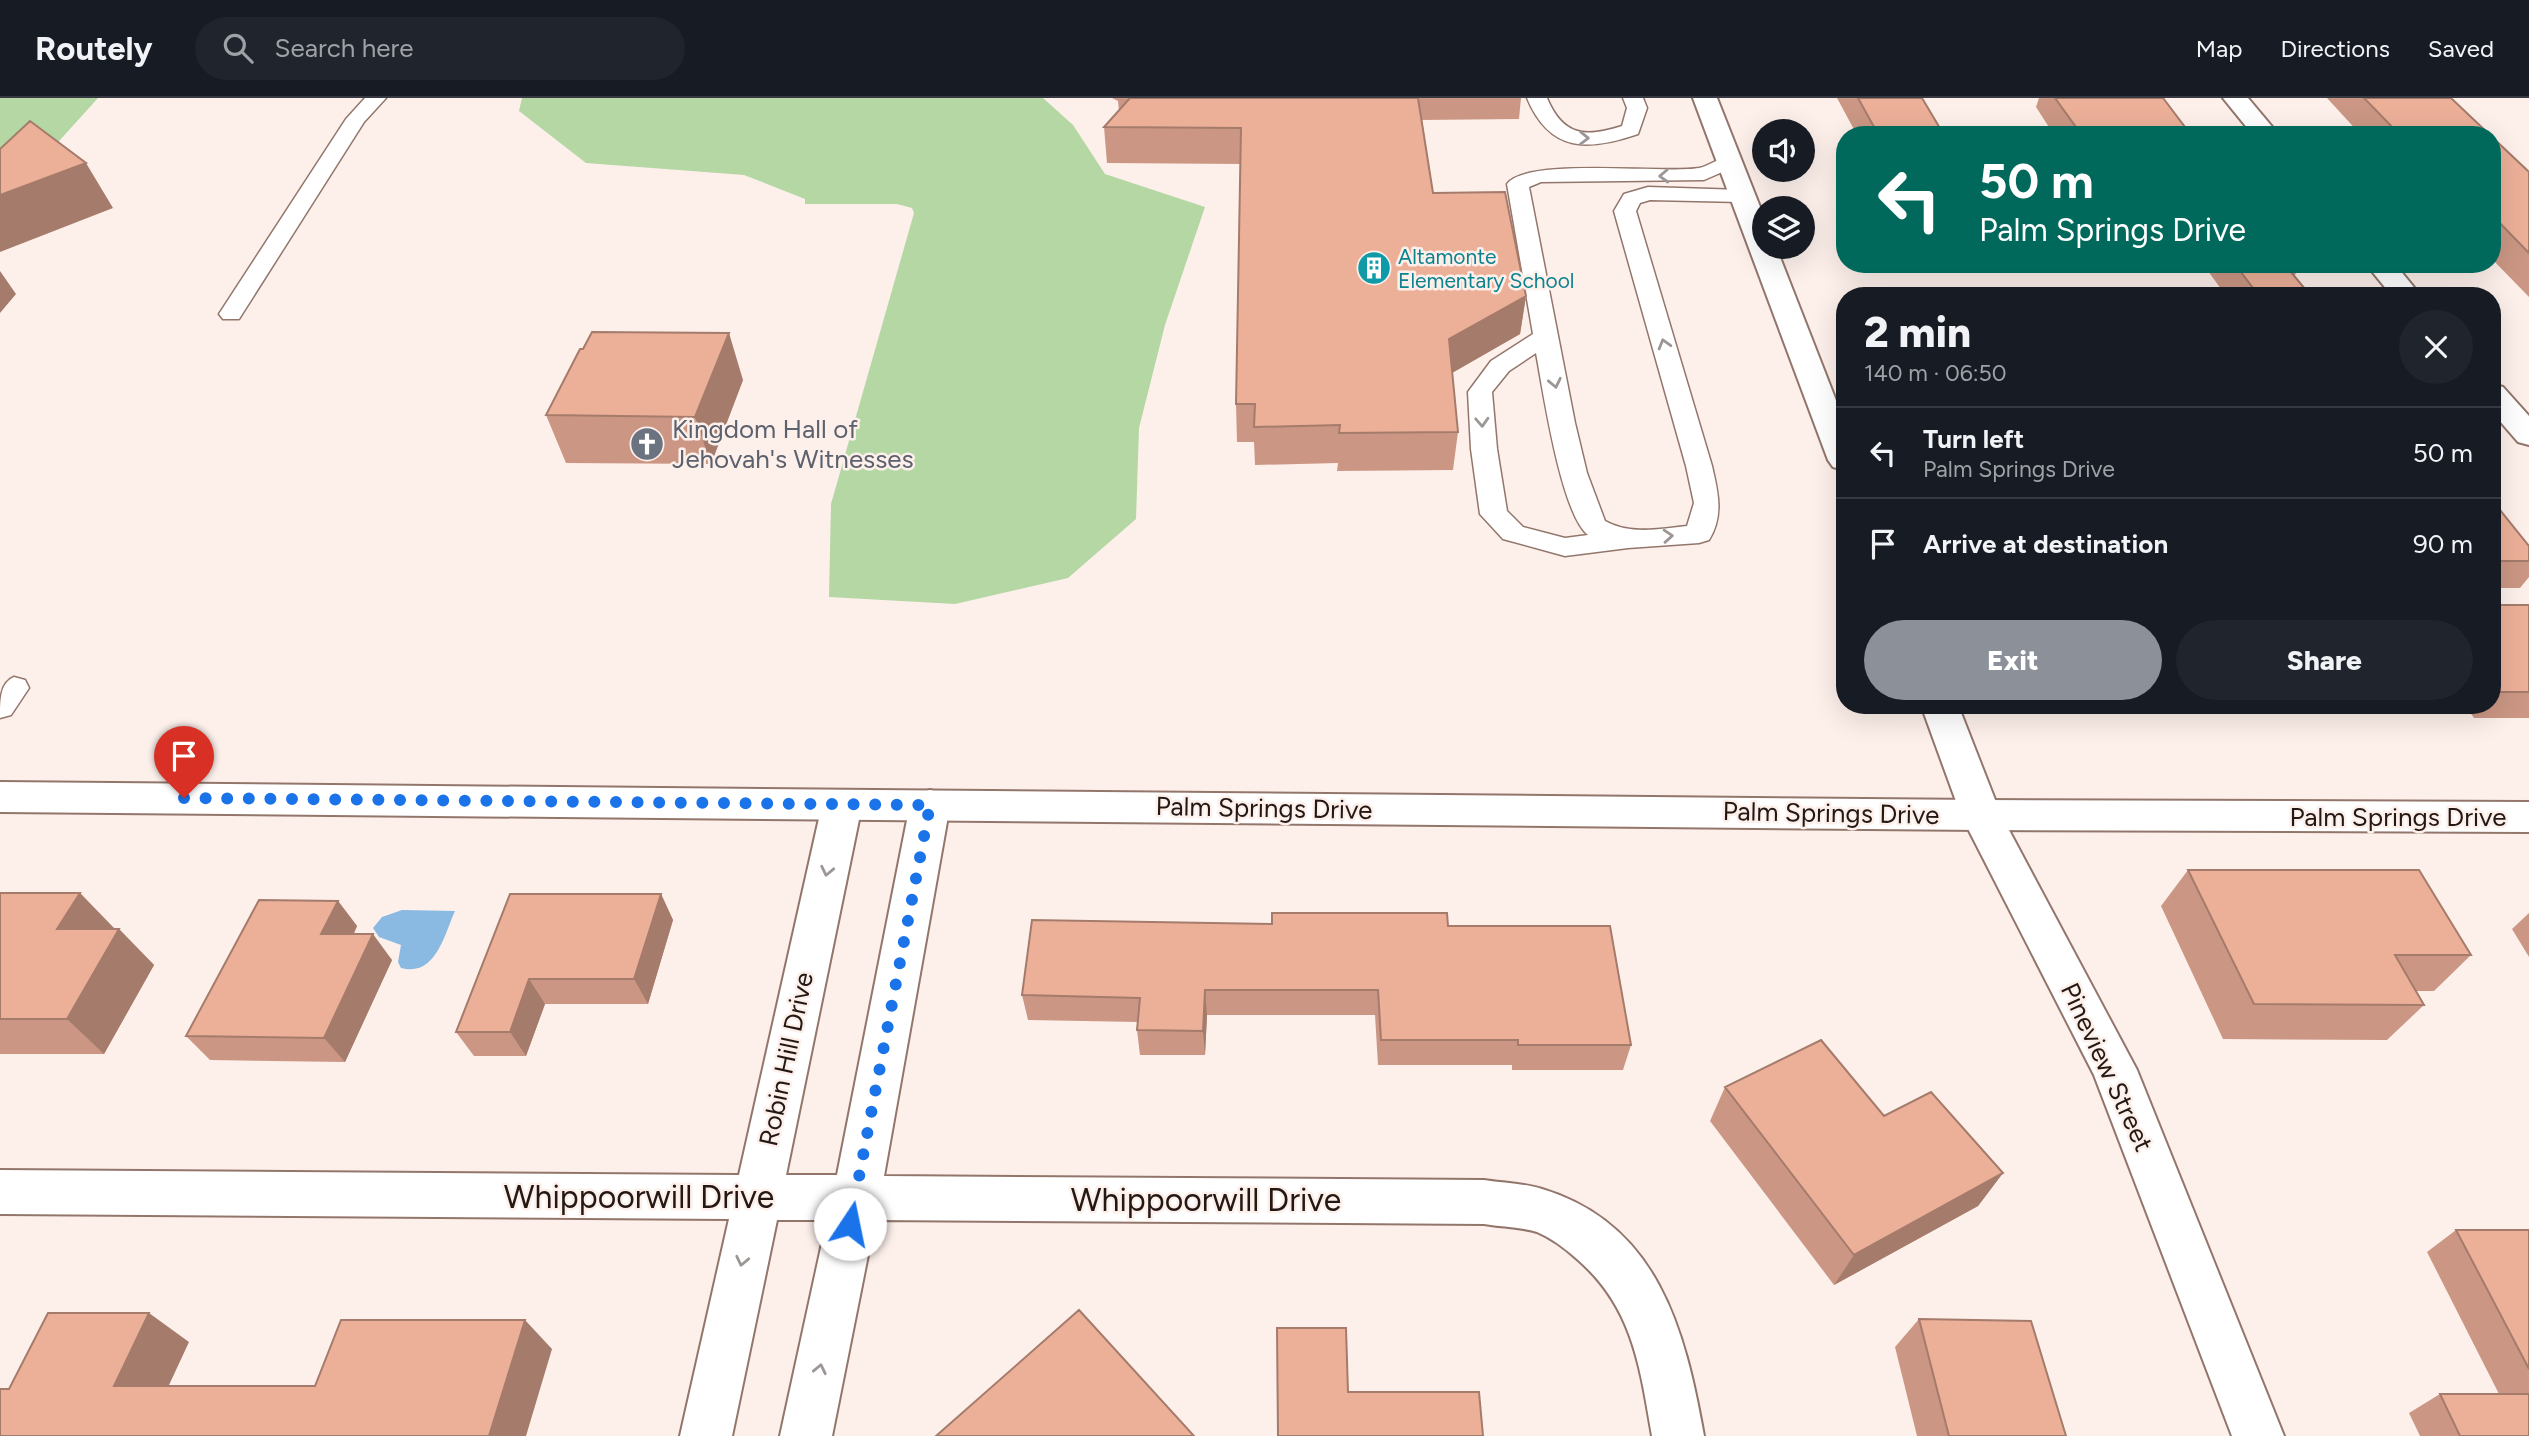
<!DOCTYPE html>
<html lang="en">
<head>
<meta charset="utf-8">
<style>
  :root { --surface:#171b24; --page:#20242c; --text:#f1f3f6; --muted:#9ea1a6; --line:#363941; --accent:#8c9099 }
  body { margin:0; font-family:Figtree,sans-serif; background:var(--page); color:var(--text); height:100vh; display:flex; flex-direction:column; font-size:26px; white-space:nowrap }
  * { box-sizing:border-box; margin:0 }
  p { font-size:23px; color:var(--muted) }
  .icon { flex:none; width:38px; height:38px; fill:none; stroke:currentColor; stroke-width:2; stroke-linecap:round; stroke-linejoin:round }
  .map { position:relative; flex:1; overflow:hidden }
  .drawer { position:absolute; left:1836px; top:189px; width:665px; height:427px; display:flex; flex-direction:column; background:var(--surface); border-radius:28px; box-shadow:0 7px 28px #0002 }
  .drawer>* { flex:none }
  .top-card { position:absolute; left:1836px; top:28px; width:665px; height:147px; border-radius:28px; box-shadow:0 7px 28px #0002; background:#00695c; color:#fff; overflow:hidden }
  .buttons { position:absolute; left:1752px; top:21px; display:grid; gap:14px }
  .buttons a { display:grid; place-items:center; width:63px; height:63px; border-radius:50%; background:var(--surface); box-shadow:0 7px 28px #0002; font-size:35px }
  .pin { position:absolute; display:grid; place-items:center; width:60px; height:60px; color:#fff; margin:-72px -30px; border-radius:50% 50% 50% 0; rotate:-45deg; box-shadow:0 0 7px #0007 }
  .pin .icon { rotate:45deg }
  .me { position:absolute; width:77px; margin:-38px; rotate:11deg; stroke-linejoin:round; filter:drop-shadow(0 0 5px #0008) }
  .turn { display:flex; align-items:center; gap:24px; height:147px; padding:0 28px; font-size:32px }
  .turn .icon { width:91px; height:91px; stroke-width:2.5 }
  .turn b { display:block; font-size:49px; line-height:60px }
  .round { display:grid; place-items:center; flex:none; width:74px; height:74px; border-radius:37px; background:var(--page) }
  .overview { display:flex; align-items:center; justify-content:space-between; height:119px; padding:0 28px }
  h1 { font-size:42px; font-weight:800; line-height:52px }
  .action { display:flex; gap:14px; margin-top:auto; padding:14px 28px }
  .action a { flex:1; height:80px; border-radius:42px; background:var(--accent); color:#fff; font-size:28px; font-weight:800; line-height:80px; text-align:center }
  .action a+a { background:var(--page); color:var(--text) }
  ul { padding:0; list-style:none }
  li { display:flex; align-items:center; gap:21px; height:91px; padding:0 28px; border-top:2px solid var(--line) }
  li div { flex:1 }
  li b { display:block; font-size:26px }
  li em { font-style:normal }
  header { display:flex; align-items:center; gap:42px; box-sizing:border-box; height:98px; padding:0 35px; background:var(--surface); border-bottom:2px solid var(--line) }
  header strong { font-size:33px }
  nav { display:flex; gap:38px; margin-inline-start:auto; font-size:24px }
  .search { width:490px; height:63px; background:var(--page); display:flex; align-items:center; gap:18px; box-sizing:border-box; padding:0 24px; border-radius:38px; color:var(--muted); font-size:26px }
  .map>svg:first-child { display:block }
  .green { fill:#b4d7a4 }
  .water { fill:#8ab9e2 }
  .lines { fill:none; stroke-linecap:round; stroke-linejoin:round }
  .lane-casing { stroke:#93766b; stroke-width:3 }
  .street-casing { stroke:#93766b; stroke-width:4 }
  .secondary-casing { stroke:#93766b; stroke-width:4 }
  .lane { fill:#fff; fill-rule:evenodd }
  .street { fill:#fff; fill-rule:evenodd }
  .secondary { fill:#fff; fill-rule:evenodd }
  .wall { fill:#cb9784 }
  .shaded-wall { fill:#a57b6b }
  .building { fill:#ecb099; stroke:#a57b6b; stroke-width:2 }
  .oneway { stroke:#9c9795 }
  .route { stroke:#1a73e8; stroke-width:12; stroke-dasharray:0 21.6 }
  .labels { text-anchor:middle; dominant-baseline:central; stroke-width:5; stroke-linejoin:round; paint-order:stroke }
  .far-culture-label { font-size:21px; fill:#0d838f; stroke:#fdf0eb; text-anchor:start }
  .worship-label { font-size:26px; fill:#5b616d; stroke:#fdf0eb; text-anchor:start }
  .street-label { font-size:26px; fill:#241814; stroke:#fdf0eb }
  .near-street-label { font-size:32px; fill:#241814; stroke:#fdf0eb }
</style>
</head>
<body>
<header>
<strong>Routely</strong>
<div class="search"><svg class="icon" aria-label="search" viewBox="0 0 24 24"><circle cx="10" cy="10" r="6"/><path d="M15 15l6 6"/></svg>Search here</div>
<nav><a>Map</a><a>Directions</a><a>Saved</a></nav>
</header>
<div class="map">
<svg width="2529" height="1338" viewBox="0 0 2529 1338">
  <rect width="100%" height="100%" fill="#fdf0eb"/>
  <path class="green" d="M0,0h98l-47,52 -51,25z
    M522,0h521l30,27 32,49 100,33 -40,118 -26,103 -3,91 -68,59 -113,26 -126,-7 2,-93 83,-291 -2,-5 -15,-4h-92v-5l-61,-24 -158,-12 -67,-52z"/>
  <path class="water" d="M402,812l53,1c-11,24 -19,66 -54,57l-3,-6 3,-17 -22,-8 -6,-9 9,-11z"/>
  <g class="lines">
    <g class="lane-casing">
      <path id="lane" d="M365,0h21l-22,24 -125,197h-16l-4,-5 127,-195z
        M1527,0h20c16,38 38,40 75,28l5,-18 -4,-10h20l4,10 -9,26c-50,17 -88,19 -111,-36z
        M1729,58l7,2 3,4 -3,4 -32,14 -163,2 -12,5 46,236 12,50 18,48c25,14 54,8 82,5l7,-23 -8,-37 -72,-255 10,-17 24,-7 94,3 8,1 3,5 -3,5 -8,1 -92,-2 -10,3 -4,8 76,255c6,26 12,50 -3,74l-10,3 -71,5 -63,8 -62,-17 -23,-25 -9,-65 -3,-57 23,-31 42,-27 -26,-150c19,-27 155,-10 192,-16 10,-2 20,-10 30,-12zM1536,255c7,37 25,161 52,182l-23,3 -42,-11 -16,-16 -10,-62 -5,-57 17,-21z
        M14,579l11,3 4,8 -18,27 -11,3c0,-18 0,-35 14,-41z"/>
    </g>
    <g class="street-casing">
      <path id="street" d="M1693,0h24l47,119v30h12l68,174v49l-11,-3 -5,-7z
        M2223,0h25l31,37h-26z
        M2366,166h29l26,32h-29z
        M2492,286l11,3 26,29v29l-11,-3 -26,-30z
        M1921,607h37l43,110 136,255 147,366h-52l-138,-361 -133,-260z
        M842,692l14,4 6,11 -76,370h51l73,-370 6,-11 14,-4 14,4 6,11 -66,371 600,4c19,3 39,3 58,9 116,35 143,141 162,247h-52c-12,-69 -19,-129 -75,-177 -11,-10 -26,-21 -40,-27 -16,-5 -36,-5 -53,-8l-609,-4 -43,216h-52l47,-216h-50l-45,216h-52l49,-217 -729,-5v-44l739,5 83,-370 6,-11z"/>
    </g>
    <g class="secondary-casing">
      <path id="secondary" d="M0,684l1981,18 548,2v30l-548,-2 -1981,-18z"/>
    </g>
    <use href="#lane" class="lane"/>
    <use href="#street" class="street"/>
    <use href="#secondary" class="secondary"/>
  </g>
  <path class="wall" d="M1112,0h409l-2,21 -97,1 11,73 93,103 -6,38 -68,39 6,59 -5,38 -116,1 1,-8 -83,2 -1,-23h-17l-1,-38 4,-240 -133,-1 -3,-36 15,-16 -1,-10z
    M1837,0h85l22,37h-87z
    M2039,0h124l28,37h-137l-18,-28z
    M2327,0h124l39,37h-129z
    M2492,39l37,35v125l-37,-38z
    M2203,166h89l5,7 -3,6 17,19h-85z
    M583,251l160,31 -32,84 -145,-1 -20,-48z
    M2492,402l37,46v31l-9,11h-28z
    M2492,507h37v113h-55l-9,-13h27z
    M2188,772l283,85 -37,36h-19l9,14 -37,35 -164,-1 -62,-133z
    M0,795h80l34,36h5l35,36 -50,89h-104z
    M510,796h151l12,26 -25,84h-103l-19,52h-52l-18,-24z
    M338,803l19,25 -3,8 38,26 -47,102 -135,-2 -24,-24z
    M2529,815v44l-17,-28z
    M1448,828l183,119 -8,25h-111v-5h-134l-3,-50h-168l-2,40h-65l-3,-25 1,-8 -110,-2 -6,-25z
    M1725,989l159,29 119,57 -25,33 -144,79 -124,-164z
    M2456,1132h73v206h-109l-11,-23 31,-19h59l-72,-142z
    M1919,1221l147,117h-149l-22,-89z"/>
  <path class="shaded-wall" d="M86,65l27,45 -113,44v-57z
    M0,173l16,23 -16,19z
    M1526,198l-6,38 -75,43 4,-38z
    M729,235l14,47 -32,84 -16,-47z
    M80,795l35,36h-58z
    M661,796l12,26 -25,84 -14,-25z
    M338,803l19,25 -16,33 -20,-25z
    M119,831l35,36 -50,89 -37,-35z
    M373,836l19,26 -47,102 -21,-24z
    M529,881l16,25 -19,52 -16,-24z
    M1205,892l2,25 -2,40 -2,-24z
    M2003,1075l-25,33 -144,79 20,-30z
    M149,1215l40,29 -33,71 -42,-27z
    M525,1222l27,29 -26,87h-37z"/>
  <path class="building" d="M1130,0h288l15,95 72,-1 21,104 -77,43 9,93 -119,1 1,-8 -86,2 1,-23h-19l5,-276 -137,-1z
    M1858,0h64l22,37h-84l18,-1z
    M2055,0h108l28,37 -110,-1z
    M2364,0h87l39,37h-90z
    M30,23l56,42 -86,32v-46z
    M2492,39l37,35v81l-37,-38z
    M2235,166h57l5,7h-7l21,25h-52z
    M592,234l137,1 -34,84 -149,-2 34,-66h3z
    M2492,402l37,46v15h-37z
    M2492,507h37v87h-32l-5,-7z
    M2188,772h231l52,85h-76l29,50 -170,-1z
    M0,795h80l-23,36h62l-52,90h-67z
    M510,796h151l-27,85h-105l-19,53h-54z
    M259,802l79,1 -17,33h52l-49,104 -138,-2z
    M1272,815h175l1,13h162l21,119h-113v-5h-137l-3,-50h-173l-2,41 -66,-1 3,-32 -118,-3 10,-75 240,4z
    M1821,942l63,76 47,-24 72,81 -149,82 -129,-168z
    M2456,1132h73v139z
    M1079,1212l115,126h-258z
    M48,1215h101l-35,73h201l26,-66h184l-36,116h-489v-47h9z
    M1919,1221l112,2 35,115h-117z
    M1277,1230h69l2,64h131l4,44h-205z
    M2440,1296h89v42h-69z"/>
  <defs><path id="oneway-chevron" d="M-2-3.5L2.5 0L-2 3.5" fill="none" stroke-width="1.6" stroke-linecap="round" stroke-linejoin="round" transform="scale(1.75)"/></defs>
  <g class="oneway">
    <use href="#oneway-chevron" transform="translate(1584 40) rotate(1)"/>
    <use href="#oneway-chevron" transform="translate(1664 78) rotate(178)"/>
    <use href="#oneway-chevron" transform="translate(1664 246) rotate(-106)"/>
    <use href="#oneway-chevron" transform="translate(1555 285) rotate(78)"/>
    <use href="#oneway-chevron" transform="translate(1482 324) rotate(87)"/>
    <use href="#oneway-chevron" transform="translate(1668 438) rotate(-4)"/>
    <use href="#oneway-chevron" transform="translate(827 773) rotate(102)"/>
    <use href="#oneway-chevron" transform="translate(742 1163) rotate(102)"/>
    <use href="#oneway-chevron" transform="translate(820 1271) rotate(-78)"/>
  </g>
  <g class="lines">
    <path class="route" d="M184,700l746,7 -80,419"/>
  </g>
  <defs>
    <g id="building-disc" transform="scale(1.75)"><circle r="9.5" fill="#0f9aa8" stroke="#fdf0eb"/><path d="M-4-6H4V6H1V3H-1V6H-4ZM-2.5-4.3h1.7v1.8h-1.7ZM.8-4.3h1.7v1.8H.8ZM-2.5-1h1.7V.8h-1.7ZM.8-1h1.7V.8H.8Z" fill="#fff"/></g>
    <g id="church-disc" transform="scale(1.75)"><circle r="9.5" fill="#6b7280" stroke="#fdf0eb"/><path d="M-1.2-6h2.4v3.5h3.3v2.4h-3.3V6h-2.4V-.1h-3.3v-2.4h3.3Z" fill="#fff"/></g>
  </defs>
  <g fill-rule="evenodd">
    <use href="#building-disc" x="1374" y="170"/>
    <use href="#church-disc" x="647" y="346"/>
  </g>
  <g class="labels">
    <g class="far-culture-label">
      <text x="1398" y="158">Altamonte<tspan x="1398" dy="24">Elementary School</tspan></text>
    </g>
    <g class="worship-label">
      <text x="672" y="331">Kingdom Hall of<tspan x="672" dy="30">Jehovah's Witnesses</tspan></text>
    </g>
    <g class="street-label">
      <text transform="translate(1264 710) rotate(1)">Palm Springs Drive</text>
      <text transform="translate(1831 715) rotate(1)">Palm Springs Drive</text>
      <text x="2398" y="719">Palm Springs Drive</text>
      <text transform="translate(786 961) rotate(-78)">Robin Hill Drive</text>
      <text transform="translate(2107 969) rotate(65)">Pineview Street</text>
    </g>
    <g class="near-street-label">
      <text x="639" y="1099">Whippoorwill Drive</text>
      <text x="1206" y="1102">Whippoorwill Drive</text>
    </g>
  </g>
</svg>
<div class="buttons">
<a><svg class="icon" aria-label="sound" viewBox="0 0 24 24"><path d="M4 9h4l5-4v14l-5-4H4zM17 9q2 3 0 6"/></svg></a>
<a><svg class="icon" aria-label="layers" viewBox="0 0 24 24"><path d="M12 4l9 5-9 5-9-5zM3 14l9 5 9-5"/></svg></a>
</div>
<div class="pin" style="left:184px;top:700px;background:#d93025"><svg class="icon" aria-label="arrive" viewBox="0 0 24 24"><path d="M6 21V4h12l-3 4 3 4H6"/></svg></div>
<svg class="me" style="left:850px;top:1126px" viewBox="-20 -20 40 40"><circle r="19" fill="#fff"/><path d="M0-13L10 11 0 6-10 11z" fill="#1a73e8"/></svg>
<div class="top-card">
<div class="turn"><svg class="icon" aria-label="left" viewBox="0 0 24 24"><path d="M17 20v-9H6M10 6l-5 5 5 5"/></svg><div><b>50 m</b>Palm Springs Drive</div></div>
</div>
<section class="drawer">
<div class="overview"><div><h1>2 min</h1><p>140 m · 06:50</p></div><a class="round"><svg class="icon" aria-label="close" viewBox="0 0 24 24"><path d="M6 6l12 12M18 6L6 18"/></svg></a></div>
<ul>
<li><svg class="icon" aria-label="left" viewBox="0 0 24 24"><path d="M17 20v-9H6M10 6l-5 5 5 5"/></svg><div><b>Turn left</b><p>Palm Springs Drive</p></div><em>50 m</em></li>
<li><svg class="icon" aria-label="arrive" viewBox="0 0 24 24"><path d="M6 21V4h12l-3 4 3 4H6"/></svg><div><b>Arrive at destination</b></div><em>90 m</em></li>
</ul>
<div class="action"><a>Exit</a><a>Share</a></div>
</section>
</div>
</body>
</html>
